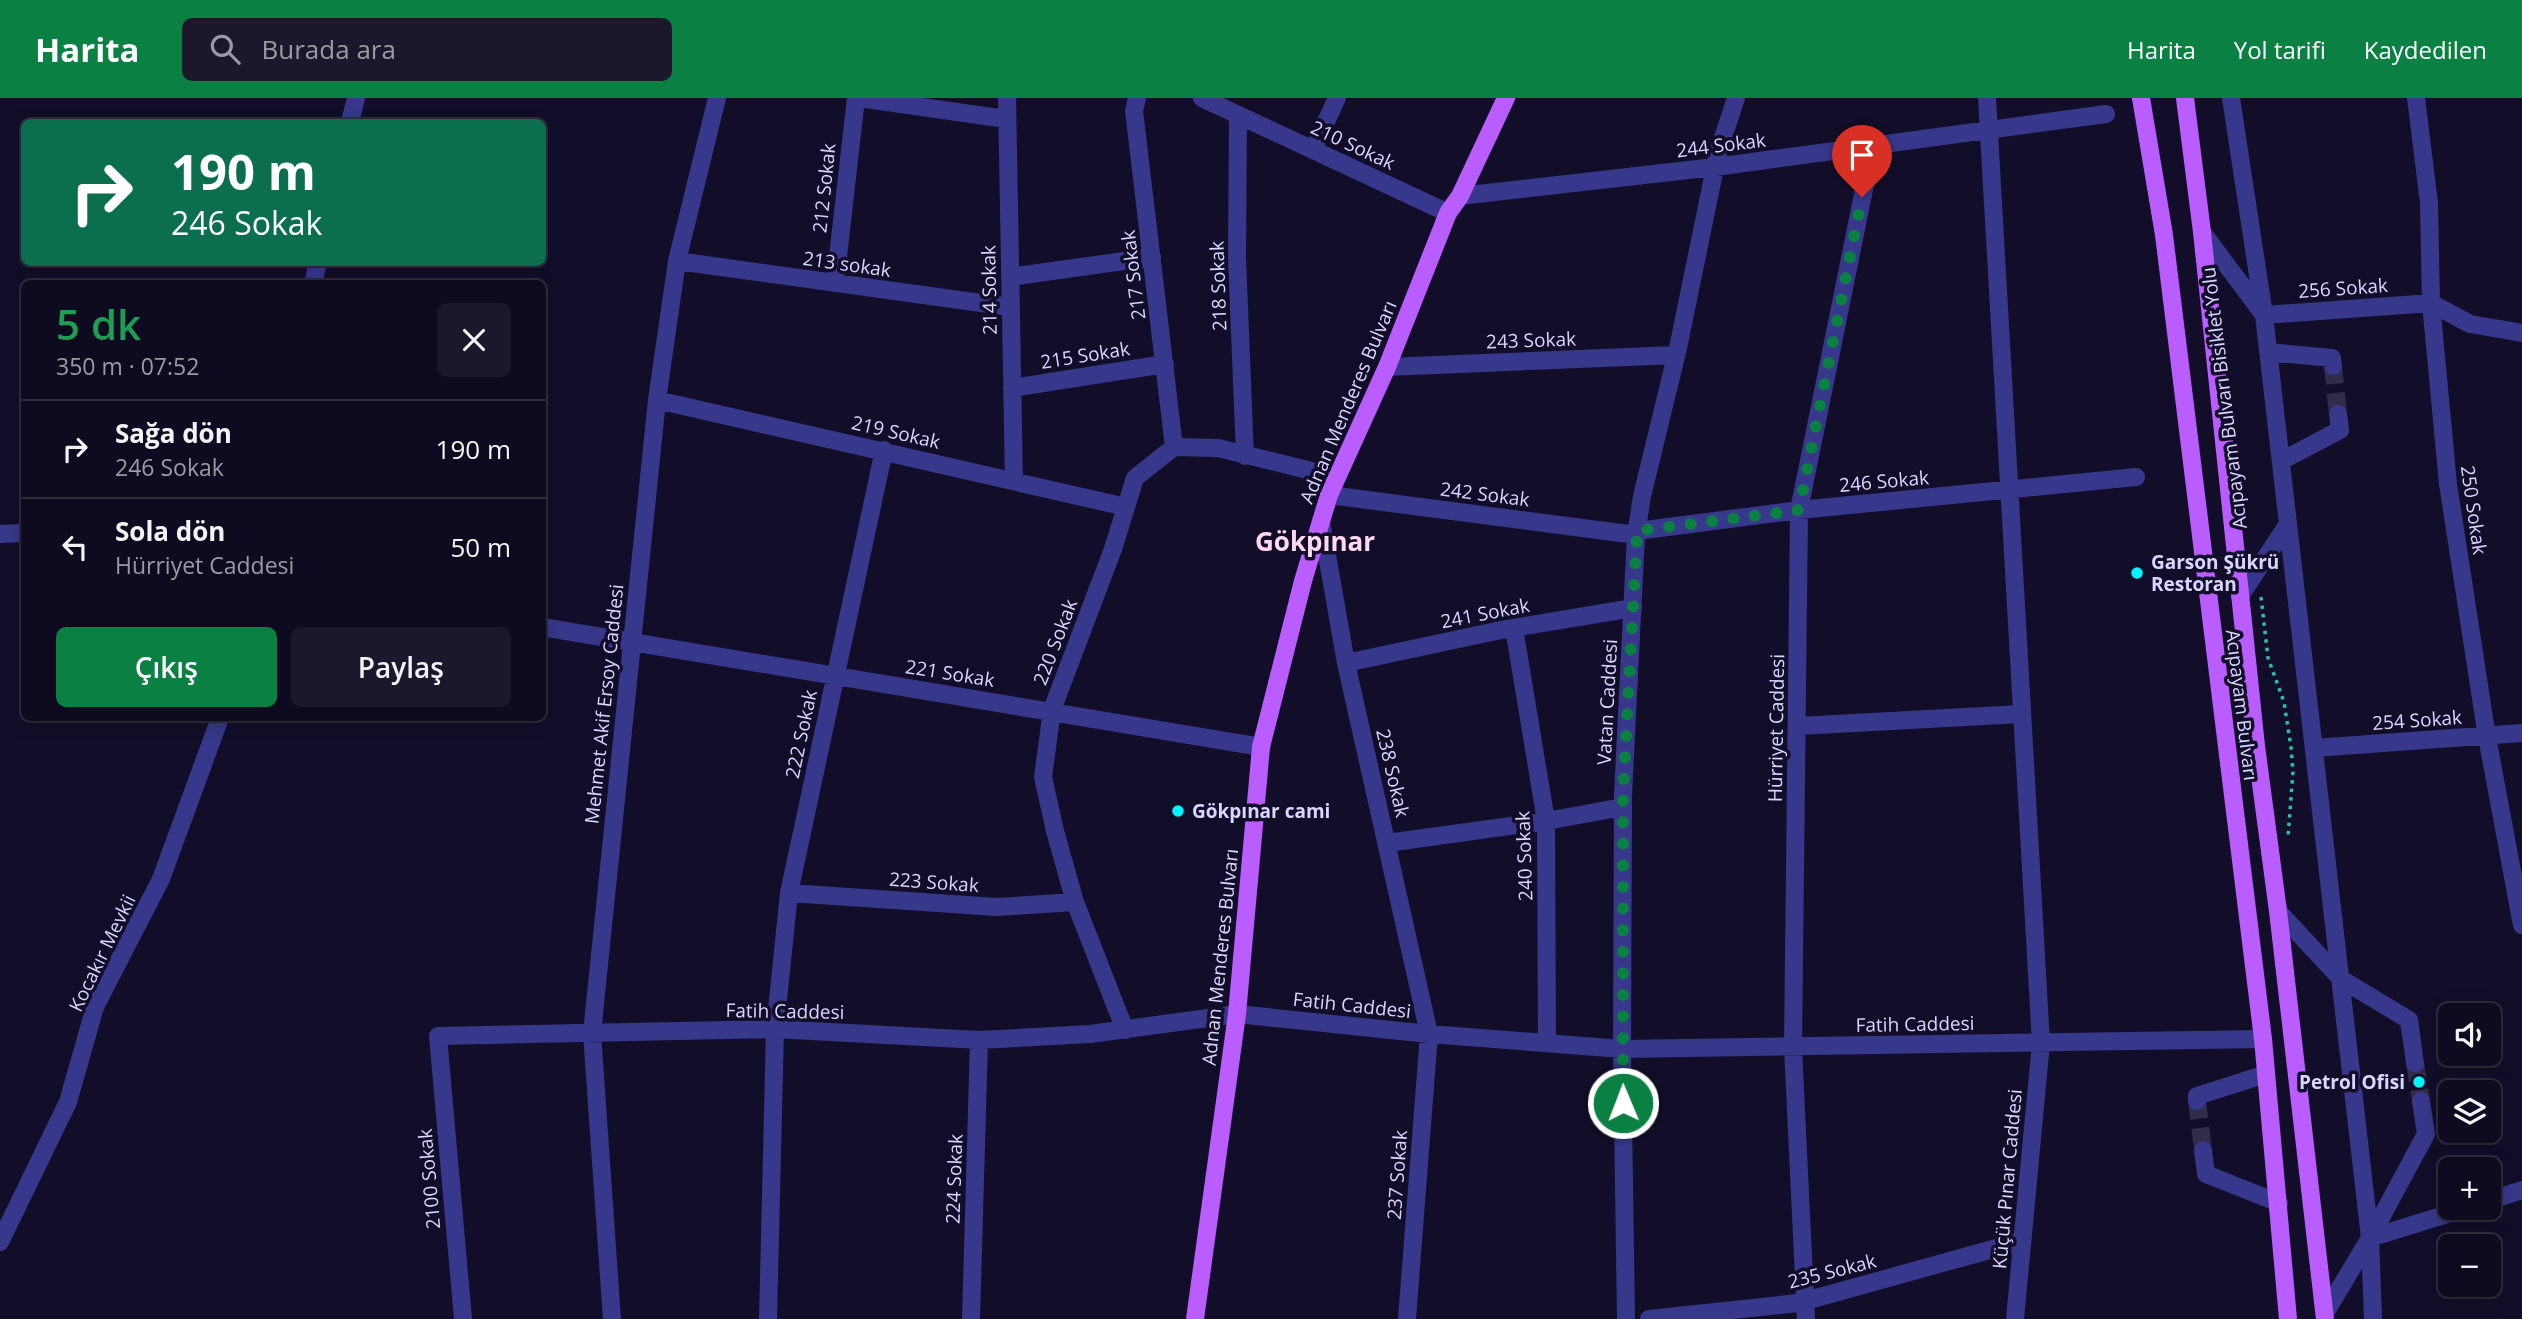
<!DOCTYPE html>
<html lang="tr">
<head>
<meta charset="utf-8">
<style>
  :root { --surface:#0e0a1f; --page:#1c182c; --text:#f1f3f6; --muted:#9b9aa4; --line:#2e2b3d; --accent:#0b8043 }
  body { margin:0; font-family:"Open Sans",sans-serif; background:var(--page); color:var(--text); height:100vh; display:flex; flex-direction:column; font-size:26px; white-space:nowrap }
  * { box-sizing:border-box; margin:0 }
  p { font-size:23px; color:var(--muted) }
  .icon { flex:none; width:38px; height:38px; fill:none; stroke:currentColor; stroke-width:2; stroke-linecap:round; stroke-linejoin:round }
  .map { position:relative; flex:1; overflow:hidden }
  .sheet { position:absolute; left:21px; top:182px; width:525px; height:441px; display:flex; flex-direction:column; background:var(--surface); border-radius:10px; box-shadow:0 4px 18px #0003,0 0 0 2px var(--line) }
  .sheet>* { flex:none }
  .banner { position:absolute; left:21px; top:21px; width:525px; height:147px; border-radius:10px; box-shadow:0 4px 18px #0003,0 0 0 2px var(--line); background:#0b6e4f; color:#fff; overflow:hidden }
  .buttons { position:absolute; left:2438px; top:905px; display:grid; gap:14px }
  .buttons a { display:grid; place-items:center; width:63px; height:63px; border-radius:10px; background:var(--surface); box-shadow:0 4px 18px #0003,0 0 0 2px var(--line); font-size:35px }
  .pin { position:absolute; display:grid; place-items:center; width:60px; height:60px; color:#fff; margin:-72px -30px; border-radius:50% 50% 50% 0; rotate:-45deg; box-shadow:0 0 7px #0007 }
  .pin .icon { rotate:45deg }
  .me { position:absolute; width:77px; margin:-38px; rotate:359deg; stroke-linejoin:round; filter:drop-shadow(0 0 5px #0008) }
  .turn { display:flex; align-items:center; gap:24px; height:147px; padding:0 35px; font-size:32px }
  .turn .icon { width:91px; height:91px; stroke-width:2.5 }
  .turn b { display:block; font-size:49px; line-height:60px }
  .round { display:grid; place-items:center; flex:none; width:74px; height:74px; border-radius:10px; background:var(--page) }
  .headline { display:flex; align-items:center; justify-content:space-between; height:119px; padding:0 35px }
  h1 { font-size:42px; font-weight:600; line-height:52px; color:#1e9e55 }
  .button { display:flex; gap:14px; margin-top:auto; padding:14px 35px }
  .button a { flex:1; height:80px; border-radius:10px; background:var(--accent); color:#fff; font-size:28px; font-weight:600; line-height:80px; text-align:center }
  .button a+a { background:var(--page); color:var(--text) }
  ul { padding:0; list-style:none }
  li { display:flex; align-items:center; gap:21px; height:98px; padding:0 35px; border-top:2px solid var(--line) }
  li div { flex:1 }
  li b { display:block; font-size:26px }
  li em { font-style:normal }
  header { display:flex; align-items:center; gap:42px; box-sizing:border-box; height:98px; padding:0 35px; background:var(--accent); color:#fff }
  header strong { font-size:33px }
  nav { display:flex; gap:38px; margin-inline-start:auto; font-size:24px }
  .search { width:490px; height:63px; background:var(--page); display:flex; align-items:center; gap:18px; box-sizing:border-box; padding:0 24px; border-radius:10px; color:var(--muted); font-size:26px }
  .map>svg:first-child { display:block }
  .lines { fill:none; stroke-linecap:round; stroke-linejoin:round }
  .minor-tunnel { stroke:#302c49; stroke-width:18; stroke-dasharray:18 9; stroke-linecap:butt }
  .path { stroke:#28c1af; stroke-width:3.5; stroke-dasharray:3.5 5; stroke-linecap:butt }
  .minor { stroke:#37388b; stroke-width:18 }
  .major { stroke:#ba5dff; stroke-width:18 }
  .route { stroke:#0b8043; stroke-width:12; stroke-dasharray:0 21.6 }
  .poi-dot { fill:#02f4ff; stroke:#120e29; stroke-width:2.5 }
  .labels { text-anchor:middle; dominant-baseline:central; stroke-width:7; stroke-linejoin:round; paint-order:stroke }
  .street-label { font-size:19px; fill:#d9d6ff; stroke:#120e29 }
  .poi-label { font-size:19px; font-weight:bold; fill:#d9d6ff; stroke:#120e29; text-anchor:start }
  .district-label { font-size:26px; font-weight:bold; fill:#ffd8f3; stroke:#120e29 }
</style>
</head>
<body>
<header>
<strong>Harita</strong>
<div class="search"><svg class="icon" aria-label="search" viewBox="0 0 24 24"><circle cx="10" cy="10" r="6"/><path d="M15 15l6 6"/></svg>Burada ara</div>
<nav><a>Harita</a><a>Yol tarifi</a><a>Kaydedilen</a></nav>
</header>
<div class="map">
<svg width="2522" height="1221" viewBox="0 0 2522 1221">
  <rect width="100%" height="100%" fill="#120e29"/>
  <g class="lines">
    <path class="minor-tunnel" d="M2333,268l5,48
      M2415,965l6,38
      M2197,1003l6,49"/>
    <path class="path" d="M2261,499l7,61 16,44 7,45 2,25 -5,65"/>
    <path class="minor" d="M859,0l147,21
      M1007,0l7,383
      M1137,0l-3,13 40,336
      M1202,0l246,115
      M1987,0l54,945 -26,276
      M2231,0l33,217 106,923 3,81
      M2416,0l13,105 2,100 17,181 39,253 35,188
      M1238,17l-1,143 8,198
      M350,24l6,-24
      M1313,52l24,-52
      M1460,98l255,-29 391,-53
      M2202,134l62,83 167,-12 39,21 52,9
      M677,163l333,46
      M1010,179l142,-20
      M835,185l21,-185
      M313,186l5,-22
      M2268,254l64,6 1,8
      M1387,269l289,-12
      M1012,290l153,-24
      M657,302l469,107
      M2281,363l59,-31 -2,-16
      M1329,397l307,40
      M1321,423l25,142 83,371 -22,285
      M1637,433l162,-21 337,-33
      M0,436l24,-1
      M2240,498l48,-72
      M542,529l719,120
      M1514,530l32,193 1,222
      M1346,565l155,-33 132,-22
      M1798,628l223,-12
      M2314,650l208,-15
      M1387,745l159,-22 77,-14
      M789,795l208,14 78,-5
      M2278,813l63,68 68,41 6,43
      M1125,932l-50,-128 -20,-71 -12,-54 9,-67 61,-161 22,-71 39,-31 44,1 118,29
      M2197,1003v-5l69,-22
      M2203,1052l3,24 73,29
      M2488,1103l34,-11
      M2370,1140l97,-30
      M0,1144l68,-140 27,-95 66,-128 59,-161
      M2325,1215l45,-75 56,-104 -5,-33
      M463,1221l-25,-283 337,-7 204,11 111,-6 147,-20 192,20 193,15 641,-10
      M612,1221l-20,-286 65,-633 20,-139 40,-163
      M768,1221l7,-290 14,-136 95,-443
      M971,1221l8,-279
      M1626,1221l-4,-270 1,-254 13,-260 6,-39 36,-148 40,-195 18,-55
      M1649,1221l149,-16 224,-62
      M1806,1221l-13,-271 6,-538 74,-365"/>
    <path class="major" d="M2141,0l23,137 99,804 25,280
      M2185,0l17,134 54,514 22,165 47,408
      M1195,1221l42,-305 24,-267 42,-166 26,-86 58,-128 61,-154 12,-17 46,-98"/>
  </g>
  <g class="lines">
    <path class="route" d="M1623,1005v-308l14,-264 162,-21 63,-313"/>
  </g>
  <g class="poi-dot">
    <circle cx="2137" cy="475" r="7"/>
    <circle cx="1178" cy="713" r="7"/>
    <circle cx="2419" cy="984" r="7"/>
  </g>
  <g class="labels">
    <g class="street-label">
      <text transform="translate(1353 47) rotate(25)">210 Sokak</text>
      <text transform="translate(1721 47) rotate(-7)">244 Sokak</text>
      <text transform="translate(824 90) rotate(-84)">212 Sokak</text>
      <text transform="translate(847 166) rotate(8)">213 sokak</text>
      <text transform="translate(1133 177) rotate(-97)">217 Sokak</text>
      <text transform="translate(1218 188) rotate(-92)">218 Sokak</text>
      <text transform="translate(2343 190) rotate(-4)">256 Sokak</text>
      <text transform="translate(989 192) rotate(-91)">214 Sokak</text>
      <text transform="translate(1531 242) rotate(-2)">243 Sokak</text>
      <text transform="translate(1085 257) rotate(-9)">215 Sokak</text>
      <text transform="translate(2224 300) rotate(-97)">Acıpayam Bulvarı Bisiklet Yolu</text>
      <text transform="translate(1348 304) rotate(-67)">Adnan Menderes Bulvarı</text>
      <text transform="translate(896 334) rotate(13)">219 Sokak</text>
      <text transform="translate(1884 383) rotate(-5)">246 Sokak</text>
      <text transform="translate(1485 396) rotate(7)">242 Sokak</text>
      <text transform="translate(2474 412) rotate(82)">250 Sokak</text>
      <text transform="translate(1485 515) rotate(-11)">241 Sokak</text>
      <text transform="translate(1055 544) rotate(-69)">220 Sokak</text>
      <text transform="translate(950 575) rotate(9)">221 Sokak</text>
      <text transform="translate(1607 604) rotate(-87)">Vatan Caddesi</text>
      <text transform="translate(604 606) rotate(-84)">Mehmet Akif Ersoy Caddesi</text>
      <text transform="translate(2242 607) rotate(83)">Acıpayam Bulvarı</text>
      <text transform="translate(2417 622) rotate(-4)">254 Sokak</text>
      <text transform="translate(1776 630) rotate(-89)">Hürriyet Caddesi</text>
      <text transform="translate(801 636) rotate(-78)">222 Sokak</text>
      <text transform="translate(1393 675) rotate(77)">238 Sokak</text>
      <text transform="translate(1524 758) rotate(-92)">240 Sokak</text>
      <text transform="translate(934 784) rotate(4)">223 Sokak</text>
      <text transform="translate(102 855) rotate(-64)">Kocakır Mevkii</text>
      <text transform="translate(1220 859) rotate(-84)">Adnan Menderes Bulvarı</text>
      <text transform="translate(1352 907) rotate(6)">Fatih Caddesi</text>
      <text transform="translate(785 913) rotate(1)">Fatih Caddesi</text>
      <text transform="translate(1915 926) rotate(-1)">Fatih Caddesi</text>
      <text transform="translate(1397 1077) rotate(-86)">237 Sokak</text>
      <text transform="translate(429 1081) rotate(-95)">2100 Sokak</text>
      <text transform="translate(954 1081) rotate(-88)">224 Sokak</text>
      <text transform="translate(2007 1081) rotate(-85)">Küçük Pınar Caddesi</text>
      <text transform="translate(1832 1173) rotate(-14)">235 Sokak</text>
    </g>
    <g class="poi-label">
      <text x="2151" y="464">Garson Şükrü<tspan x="2151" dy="22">Restoran</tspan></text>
      <text x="1192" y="713">Gökpınar cami</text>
      <text x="2405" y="984" text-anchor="end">Petrol Ofisi</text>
    </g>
    <g class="district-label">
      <text x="1315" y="443">Gökpınar</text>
    </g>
  </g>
</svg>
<div class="buttons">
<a><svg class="icon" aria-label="sound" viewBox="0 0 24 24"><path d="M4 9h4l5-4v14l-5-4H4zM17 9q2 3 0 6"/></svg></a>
<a><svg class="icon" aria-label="layers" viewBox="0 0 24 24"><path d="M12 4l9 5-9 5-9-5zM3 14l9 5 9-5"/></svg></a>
<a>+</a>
<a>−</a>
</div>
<div class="pin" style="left:1862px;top:99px;background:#d93025"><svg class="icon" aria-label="arrive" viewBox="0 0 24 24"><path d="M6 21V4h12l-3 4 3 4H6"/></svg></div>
<svg class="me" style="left:1623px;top:1005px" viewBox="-20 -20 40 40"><circle r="17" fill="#0b8043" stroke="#fff" stroke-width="3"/><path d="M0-11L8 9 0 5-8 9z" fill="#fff"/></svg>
<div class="banner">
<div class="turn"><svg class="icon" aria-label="right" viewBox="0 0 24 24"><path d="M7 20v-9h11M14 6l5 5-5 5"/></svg><div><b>190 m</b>246 Sokak</div></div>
</div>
<section class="sheet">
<div class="headline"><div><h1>5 dk</h1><p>350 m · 07:52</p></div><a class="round"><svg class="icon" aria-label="close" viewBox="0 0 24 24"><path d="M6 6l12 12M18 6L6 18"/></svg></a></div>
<ul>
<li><svg class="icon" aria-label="right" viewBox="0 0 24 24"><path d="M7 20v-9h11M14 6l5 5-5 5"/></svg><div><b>Sağa dön</b><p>246 Sokak</p></div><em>190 m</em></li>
<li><svg class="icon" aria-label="left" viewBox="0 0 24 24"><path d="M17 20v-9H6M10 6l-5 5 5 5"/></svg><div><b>Sola dön</b><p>Hürriyet Caddesi</p></div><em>50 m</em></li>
</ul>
<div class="button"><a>Çıkış</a><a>Paylaş</a></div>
</section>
</div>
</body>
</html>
